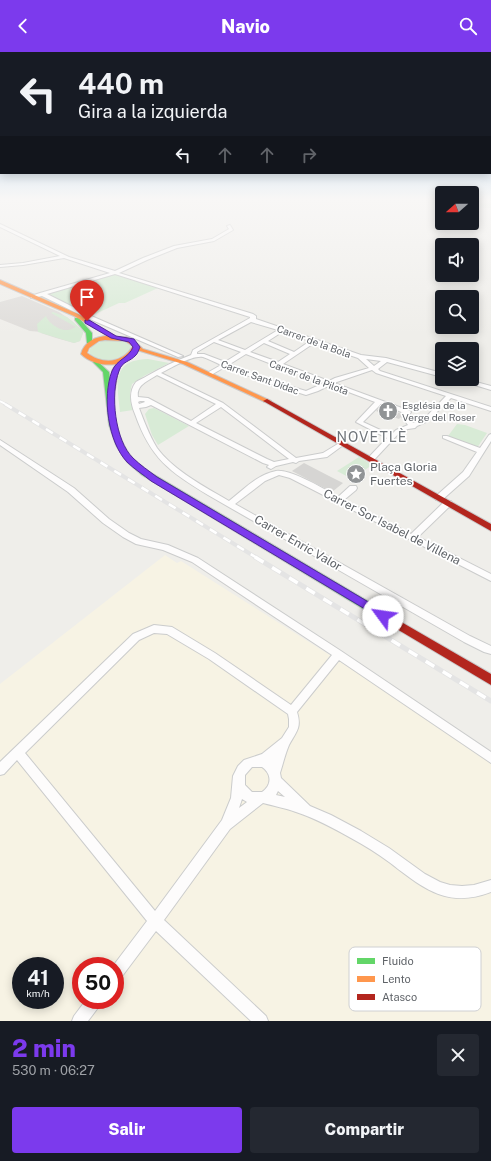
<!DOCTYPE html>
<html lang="es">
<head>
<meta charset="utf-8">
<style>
  :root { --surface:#171b24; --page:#242831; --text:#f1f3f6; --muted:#9ea1a6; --accent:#7c3aed }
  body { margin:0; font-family:"Public Sans",sans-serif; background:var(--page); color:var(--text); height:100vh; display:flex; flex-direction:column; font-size:15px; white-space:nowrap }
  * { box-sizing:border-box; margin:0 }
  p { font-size:13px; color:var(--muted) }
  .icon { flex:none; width:22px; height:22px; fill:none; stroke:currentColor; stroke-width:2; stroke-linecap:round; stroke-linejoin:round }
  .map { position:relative; height:969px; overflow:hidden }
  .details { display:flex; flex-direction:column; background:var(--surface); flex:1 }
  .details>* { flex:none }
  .hud { position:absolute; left:0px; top:0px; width:491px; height:122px; box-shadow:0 2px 10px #0003; background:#171b24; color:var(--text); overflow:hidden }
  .needle { width:26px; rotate:249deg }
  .fabs { position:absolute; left:435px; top:134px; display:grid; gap:8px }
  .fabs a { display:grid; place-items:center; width:44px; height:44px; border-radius:4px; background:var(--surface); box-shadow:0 2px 10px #0003; font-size:20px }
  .speed { position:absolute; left:12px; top:905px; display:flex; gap:8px; font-size:20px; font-weight:700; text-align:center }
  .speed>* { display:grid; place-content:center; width:52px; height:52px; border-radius:50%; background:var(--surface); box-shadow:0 2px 10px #0003; line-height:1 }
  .speed small { font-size:10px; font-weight:400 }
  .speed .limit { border:6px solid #d22; background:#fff; color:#111 }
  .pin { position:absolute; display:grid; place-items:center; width:34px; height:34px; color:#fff; margin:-41px -17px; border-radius:50% 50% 50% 0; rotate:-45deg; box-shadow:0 0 4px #0007 }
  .pin .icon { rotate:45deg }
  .me { position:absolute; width:44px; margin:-22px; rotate:301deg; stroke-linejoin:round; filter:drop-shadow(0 0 3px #0008) }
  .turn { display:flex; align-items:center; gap:14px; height:84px; padding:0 12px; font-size:18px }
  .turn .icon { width:52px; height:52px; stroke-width:2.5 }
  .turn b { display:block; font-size:28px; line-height:34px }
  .lanes { display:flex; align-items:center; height:38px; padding:0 12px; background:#0003; justify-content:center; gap:20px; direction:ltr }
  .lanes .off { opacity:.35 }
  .round { display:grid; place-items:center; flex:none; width:42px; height:42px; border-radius:4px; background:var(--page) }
  .headline { display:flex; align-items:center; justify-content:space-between; height:68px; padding:0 12px }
  h1 { font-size:24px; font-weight:800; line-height:30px; color:var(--accent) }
  .action { display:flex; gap:8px; margin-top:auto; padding:8px 12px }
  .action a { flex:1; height:46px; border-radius:4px; background:var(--accent); color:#fff; font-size:16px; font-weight:800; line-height:46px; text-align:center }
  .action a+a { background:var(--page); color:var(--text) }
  header { display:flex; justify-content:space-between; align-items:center; height:52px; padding:0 12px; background:var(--accent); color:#fff; font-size:18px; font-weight:800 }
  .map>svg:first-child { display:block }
  .commercial { fill:#f7f3e4; fill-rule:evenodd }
  .industrial { fill:#dfddda }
  .green { fill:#d8ebd6 }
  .building { fill:#d6d5d3 }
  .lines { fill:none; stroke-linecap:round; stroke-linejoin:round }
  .street-casing { stroke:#cbcccc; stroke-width:2 }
  .fast-casing { stroke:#cacacb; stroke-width:2 }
  .slow-casing { stroke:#cacacb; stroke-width:2 }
  .jam-casing { stroke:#cacacb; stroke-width:2 }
  .street { fill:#fdfcfc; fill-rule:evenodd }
  .fast { fill:#63d668; fill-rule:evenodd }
  .slow { fill:#ff974d; fill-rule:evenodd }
  .jam { fill:#b3261e; fill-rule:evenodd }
  .rail-far2-casing { stroke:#e4e4e4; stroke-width:3 }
  .rail-far1-casing { stroke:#e4e4e4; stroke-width:4 }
  .rail-casing { stroke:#e4e4e4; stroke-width:5 }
  .rail-far2 { stroke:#fff; stroke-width:2; stroke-dasharray:6; stroke-linecap:butt }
  .rail-far1 { stroke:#fff; stroke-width:2.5; stroke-dasharray:8; stroke-linecap:butt }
  .rail { stroke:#fff; stroke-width:3.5; stroke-dasharray:10; stroke-linecap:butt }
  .route { fill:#7c3aed; stroke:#51269a }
  .labels { text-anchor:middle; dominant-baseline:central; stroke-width:3.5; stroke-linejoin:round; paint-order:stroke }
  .far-street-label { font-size:10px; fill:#5f6368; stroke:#fff }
  .far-poi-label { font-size:10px; fill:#5f6368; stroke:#fff; text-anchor:start }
  .poi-label { font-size:12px; fill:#5f6368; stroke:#fff; text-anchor:start }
  .street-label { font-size:12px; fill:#5f6368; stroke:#fff }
  .quarter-label { font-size:14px; letter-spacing:1px; fill:#70757a; stroke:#fff }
  .key { fill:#fff; stroke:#cfd0d2; stroke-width:1 }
  .key-label { font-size:11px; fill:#5f6368 }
</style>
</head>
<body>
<header><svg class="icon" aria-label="back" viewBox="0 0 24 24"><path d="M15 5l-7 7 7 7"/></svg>Navio<svg class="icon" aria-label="search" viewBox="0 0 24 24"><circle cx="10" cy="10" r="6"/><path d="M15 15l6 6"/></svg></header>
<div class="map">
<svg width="491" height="969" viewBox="0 0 491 969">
  <rect width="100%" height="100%" fill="#efeeea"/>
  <path class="commercial" d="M165,503l12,8 4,-2 310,196v264h-491v-337zM21,914h34v34h-34zM81,914h34v34h-34z"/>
  <path class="industrial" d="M22,244l37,16 13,9 10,9 1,3 -3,8 -6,2 -18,-5 -15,-5 1,-1 -12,-1 -30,-12v-17z"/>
  <path class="green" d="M472,147h19v9l-19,-1z
    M113,222l45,14 -33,15h-6l-28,13 -44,-22 36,-12 3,2z
    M53,260l14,5 15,13 1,3 -3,8 -6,2 -36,-11 -1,-8 9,-8c2,7 14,15 21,14 3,0 6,-2 9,-3l-25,-14z
    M109,288c8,0 15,0 22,5l-1,7c-11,7 -33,15 -41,0l2,-5 11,-6z
    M148,307l21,4 -25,13 -12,8 -2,9 3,17 -13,2c-3,-28 -9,-52 28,-53z
    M154,356l4,2 31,16 -31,19 -6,-10 -7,-21 4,-5z
    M457,372l8,1 22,8 -10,15 -29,-12z
    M359,405l13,8 -20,14 -15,-8z"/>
  <path class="building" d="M381,354l21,8 -1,3 -2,2 -23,-8z
    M304,411l25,13 14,7 -11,9 -40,-21z"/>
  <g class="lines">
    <g class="street-casing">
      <path id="street" d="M0,172l69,33 46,14 28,-13 31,-12 38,-7 17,-10 -2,-3 3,-1 3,5 -19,11 -37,7 -30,12 -28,13 134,41 3,2v3l105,36 25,3 56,15v4l-55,-15 -9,7 2,2 111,36v4l-40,-13 -23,23 -11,5 -2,2 -7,1 -8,3 -27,29h-2l-4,-2 2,-2 18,-19 -31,-16 19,-20 -45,-17 -12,6 -12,4 -44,-14 -37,-14 -14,8h-4v-2l14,-8c-6,-3 -12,-6 -18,-8 -11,-2 -32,11 -42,16l62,30 73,55 27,-5 18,-11 2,-1 3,2 -19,14 -28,4 -3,2 -3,-1 -17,4 -5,3 -4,-2 2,-2 -6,-2 -112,-58 -5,2 -7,1c5,13 10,27 18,40 16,22 48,39 72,53 14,-11 29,-27 47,-30 15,-2 48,18 62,26l12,-11h6l1,2 -1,2 -12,10 67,34 34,-33h6l1,2 -1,2 -33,32 73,37v7l-201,-103 -11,-3 -14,6 -30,23 235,132 21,10v8l-7,-2 -20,-10 -256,-147c-39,-24 -57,-36 -73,-81 -4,-10 -7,-22 1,-32 3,-2 8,-4 11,-6 14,-8 28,-15 44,-21l2,-5 57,-32v-1l-135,-43 -68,20 42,21 94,41 -5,1 -93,-40 -43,-21 -11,2v-2l9,-3 70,-20 -46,-15 -41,7 -23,2v-2l23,-2 37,-7 -60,-29zM251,270l27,8 -33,20 -27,-10zM282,280l28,9 -16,11 -26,-11zM214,290l27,10 -16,10 -21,-8h-7v-2zM264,291l26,11 -12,8 -28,-10zM314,291l44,15 11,10 -34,10 -6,3 -46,-17zM246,302l28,11 1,1h4l45,17 -18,8 -40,-12 -36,-15zM366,307l15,2 -7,5zM372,318l4,3 70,23 -22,23 -10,4 -3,-1 -3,-5 3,-5 -1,-1 -76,-28zM157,323l59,29 -25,17 -43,-23 -10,-1c-2,-12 10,-16 19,-22zM140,349h4l1,1 -6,2 -1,-2zM381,352l23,9 -2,4 6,8 -12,5 -5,5 -28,-13zM221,355l68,52 -15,3 -7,-3 -71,-36z
        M455,327h10l26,7v4z
        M491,382v7l-22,35 -27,24h-6l-1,-2 1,-2 27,-24 14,-20 -34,-14v-2h4l33,12 9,-13z
        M0,388l74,48 35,31 20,14 12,6 27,6 30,13 143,93 150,101v11l-152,-103 -42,52c5,16 -1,20 -8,33 -4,9 -6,19 -9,28l1,5 29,28 21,9 30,16 28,17 36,26 15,8 10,3 12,1 12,-1 17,-5v12c-44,17 -68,-4 -102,-30 -12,-9 -25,-17 -38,-24 -18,-10 -36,-20 -55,-26 -11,-4 -22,-6 -33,-9l-33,26 -66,91 102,96 2,5h-17l-95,-90 -36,48 -5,2v-15h-2l34,-45 -130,-161 -13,14 -4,1v-13l133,-128 21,-9 18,2 43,26 76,52 41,-50 -140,-93 -29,-12 -27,-6 -13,-7 -20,-14 -35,-31 -68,-47zM154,581l13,1 42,25 79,55 1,5v8l-7,11 -20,16 -18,6 -6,6 -5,10 -2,22 -9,22 -67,91 -130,-158 114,-113zM252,715h10c10,7 10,18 0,25h-10l-7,-7v-10zM278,739l7,6 -9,-2zM242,747l5,3 -8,6z
        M86,948h16l-2,5 -12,16h-16l2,-5z"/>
    </g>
    <g class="fast-casing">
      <path id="fast" d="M75,266h4l13,15v11l-5,-1 -1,-10 -11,-13z
        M96,308l13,12c4,28 4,65 24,87 5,4 10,8 15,12l240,142 1,3 -1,3 -4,1 -4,-1 -238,-144 -15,-13 -11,-17 -7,-20 -6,-53 -10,-10z"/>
    </g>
    <g class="slow-casing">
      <path id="slow" d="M0,228l78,34 39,23h9l7,3 10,9 44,13 84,39 -2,1h-4l-82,-38 -46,-14c-3,6 -7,8 -12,11 -8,6 -8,19 -10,28l-1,1h-4l-1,-1 3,-18 4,-7c-12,2 -26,-1 -35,-10 3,-12 15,-18 27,-18l-34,-20 -74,-32zM105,288l20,1 8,5c-10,17 -30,19 -46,7l2,-5 10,-7z"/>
    </g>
    <g class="jam-casing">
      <path id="jam" d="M267,347l224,125v7l-226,-129 -2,-1z
        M384,560l107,62v11l-111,-66 -1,-3 1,-3z"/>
    </g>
    <use href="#street" class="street"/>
    <use href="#fast" class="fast"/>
    <use href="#slow" class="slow"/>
    <use href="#jam" class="jam"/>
    <g class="rail-far2-casing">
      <path id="rail-far2" d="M0,349l7,4"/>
    </g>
    <g class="rail-far1-casing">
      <path id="rail-far1" d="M5,352l252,154"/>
    </g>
    <g class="rail-casing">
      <path id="rail" d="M255,505l236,144"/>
    </g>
    <use href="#rail-far2" class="rail-far2"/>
    <use href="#rail-far1" class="rail-far1"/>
    <use href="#rail" class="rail"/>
  </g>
  <linearGradient id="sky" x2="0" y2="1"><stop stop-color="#97c6ef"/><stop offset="0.52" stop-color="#f8f7f6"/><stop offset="1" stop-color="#f8f7f6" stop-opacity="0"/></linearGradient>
  <rect width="491" height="283" fill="url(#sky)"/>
  <path class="route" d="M85,268h4l27,16 18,3 6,8c-1,2 -2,6 -4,8 -6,7 -14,6 -17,16 -9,23 -4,70 14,87 7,7 16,13 24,19l230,136 1,3 -1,2h-7l-229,-137c-7,-6 -17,-12 -24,-19 -19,-20 -25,-65 -15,-91 5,-12 17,-13 21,-24l-4,-5 -18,-4 -26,-15z"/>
  <defs>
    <g id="church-disc" transform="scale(1)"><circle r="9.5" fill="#919496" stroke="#fff"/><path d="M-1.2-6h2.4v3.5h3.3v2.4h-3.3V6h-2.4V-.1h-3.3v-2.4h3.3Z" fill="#fff"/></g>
    <g id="sight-disc" transform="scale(1)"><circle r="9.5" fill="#919496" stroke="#fff"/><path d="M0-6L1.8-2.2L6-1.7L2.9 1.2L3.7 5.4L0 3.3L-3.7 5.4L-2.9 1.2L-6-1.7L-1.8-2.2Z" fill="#fff"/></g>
  </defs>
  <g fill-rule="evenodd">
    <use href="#church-disc" x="388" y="359"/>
    <use href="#sight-disc" x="356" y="422"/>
  </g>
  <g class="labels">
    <g class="far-street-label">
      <text transform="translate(314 289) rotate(20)">Carrer de la Bola</text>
      <text transform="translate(260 325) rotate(20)">Carrer Sant Dídac</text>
      <text transform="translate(309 325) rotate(20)">Carrer de la Pilota</text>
    </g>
    <g class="far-poi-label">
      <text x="402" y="353">Església de la<tspan x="402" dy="12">Verge del Roser</tspan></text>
    </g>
    <g class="poi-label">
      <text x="370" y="415">Plaça Gloria<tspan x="370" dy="14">Fuertes</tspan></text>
    </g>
    <g class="street-label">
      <text transform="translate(392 475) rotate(27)">Carrer Sor Isabel de Villena</text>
      <text transform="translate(298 491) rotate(30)">Carrer Enric Valor</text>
    </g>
    <g class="quarter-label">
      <text x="372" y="385">NOVETLÈ</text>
    </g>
  </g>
  <rect x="349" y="895" width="132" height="64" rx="6" class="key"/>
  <rect x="357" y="906" width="18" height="6" fill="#63d668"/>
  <rect x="357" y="924" width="18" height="6" fill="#ff974d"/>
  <rect x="357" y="942" width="18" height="6" fill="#b3261e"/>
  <g class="key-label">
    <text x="382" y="913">Fluido</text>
    <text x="382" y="931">Lento</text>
    <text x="382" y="949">Atasco</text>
  </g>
</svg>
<div class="fabs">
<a><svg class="needle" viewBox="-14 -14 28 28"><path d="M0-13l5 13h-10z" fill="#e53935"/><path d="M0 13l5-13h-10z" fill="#9ea1a6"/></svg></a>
<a><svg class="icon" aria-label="sound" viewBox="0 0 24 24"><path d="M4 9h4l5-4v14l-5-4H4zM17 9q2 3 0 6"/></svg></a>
<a><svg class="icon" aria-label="search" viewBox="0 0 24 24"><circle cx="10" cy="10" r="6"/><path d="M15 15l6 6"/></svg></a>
<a><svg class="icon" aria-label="layers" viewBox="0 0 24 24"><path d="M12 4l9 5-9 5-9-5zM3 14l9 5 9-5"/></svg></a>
</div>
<div class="speed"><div>41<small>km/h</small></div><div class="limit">50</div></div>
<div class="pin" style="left:87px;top:269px;background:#d93025"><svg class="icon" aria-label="arrive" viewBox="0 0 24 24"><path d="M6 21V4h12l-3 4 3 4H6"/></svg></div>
<svg class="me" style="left:383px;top:564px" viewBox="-20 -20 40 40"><circle r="19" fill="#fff"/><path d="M0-13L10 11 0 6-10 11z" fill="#7c3aed"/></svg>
<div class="hud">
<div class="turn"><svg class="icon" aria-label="left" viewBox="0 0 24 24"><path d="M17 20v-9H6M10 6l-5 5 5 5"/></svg><div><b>440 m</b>Gira a la izquierda</div></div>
<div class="lanes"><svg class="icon" aria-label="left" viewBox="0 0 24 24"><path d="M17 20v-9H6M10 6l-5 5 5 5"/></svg><svg class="icon off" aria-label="ahead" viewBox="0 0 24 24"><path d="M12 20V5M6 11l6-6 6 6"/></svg><svg class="icon off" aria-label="ahead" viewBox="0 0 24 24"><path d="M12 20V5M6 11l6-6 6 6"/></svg><svg class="icon off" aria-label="right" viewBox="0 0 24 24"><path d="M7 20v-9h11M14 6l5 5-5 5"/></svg></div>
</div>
</div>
<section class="details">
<div class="headline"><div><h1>2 min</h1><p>530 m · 06:27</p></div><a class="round"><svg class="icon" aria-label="close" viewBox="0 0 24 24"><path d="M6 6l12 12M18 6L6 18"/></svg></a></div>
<div class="action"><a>Salir</a><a>Compartir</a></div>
</section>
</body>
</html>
